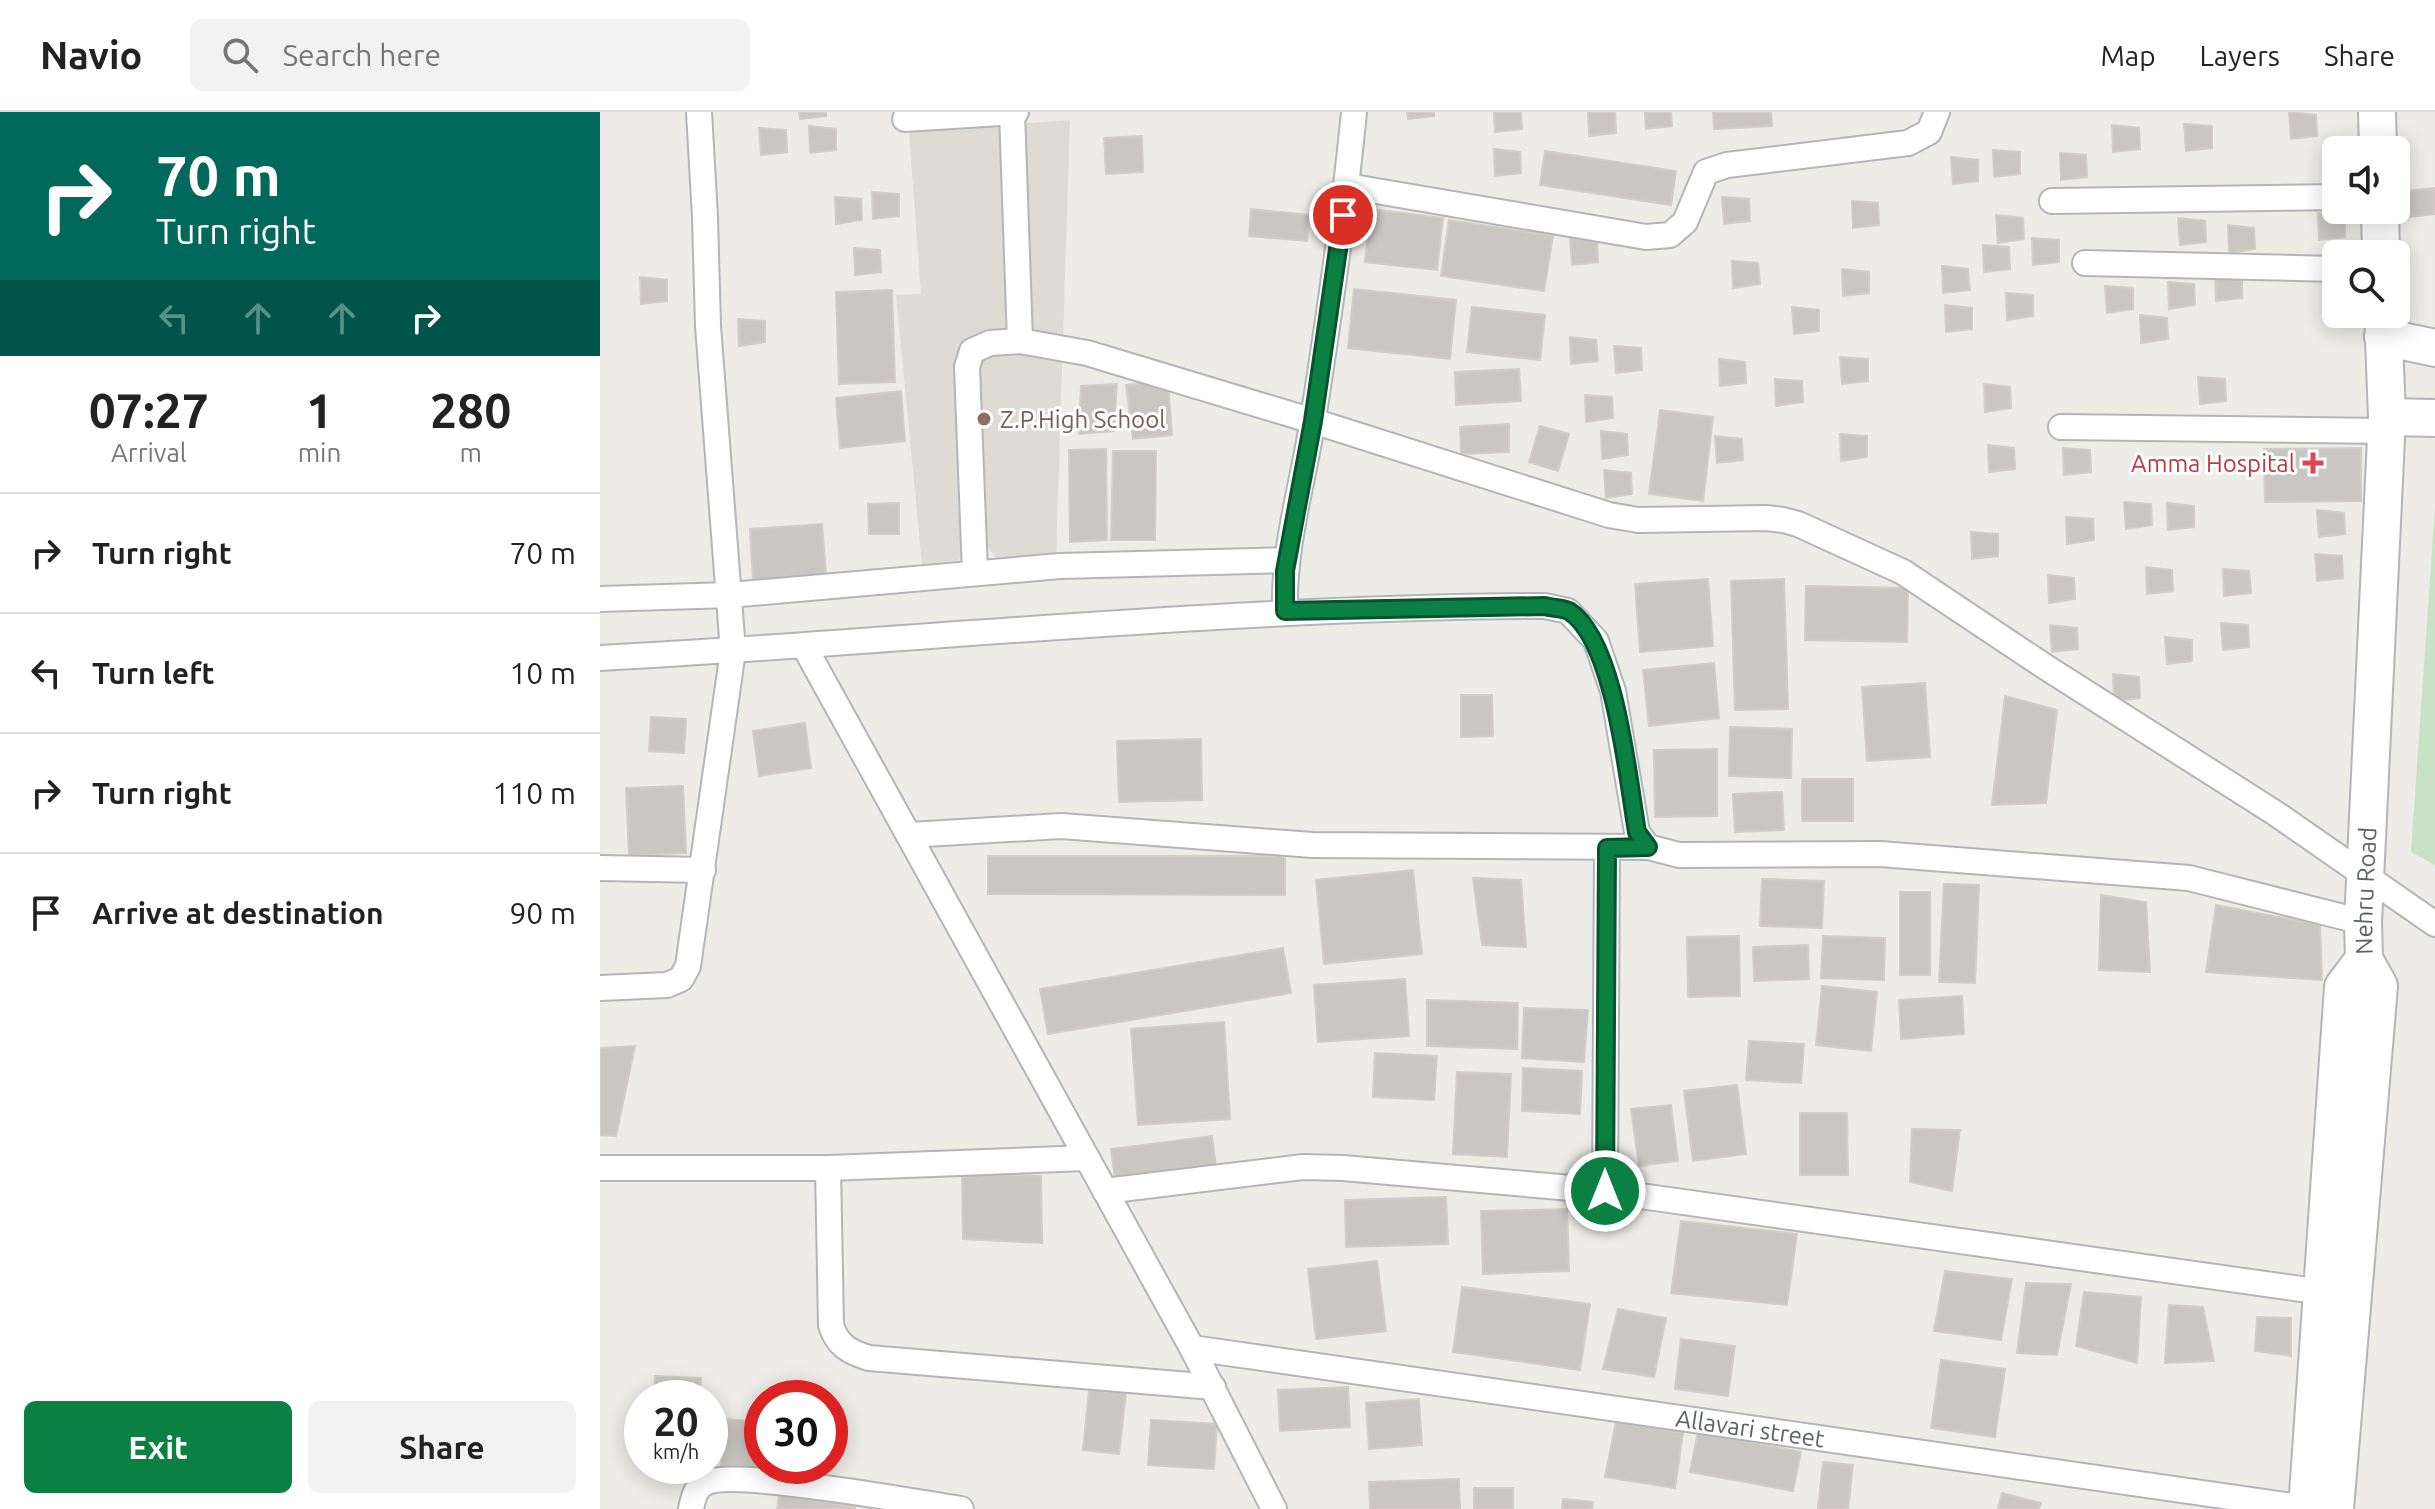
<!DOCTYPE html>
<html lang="en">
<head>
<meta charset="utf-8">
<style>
  :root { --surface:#fff; --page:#f2f2f2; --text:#222; --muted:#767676; --line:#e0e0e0; --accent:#0b8043 }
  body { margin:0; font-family:Ubuntu,sans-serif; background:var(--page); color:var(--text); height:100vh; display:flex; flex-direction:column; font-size:30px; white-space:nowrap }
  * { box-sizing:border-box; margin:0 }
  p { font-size:26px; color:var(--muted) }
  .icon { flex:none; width:44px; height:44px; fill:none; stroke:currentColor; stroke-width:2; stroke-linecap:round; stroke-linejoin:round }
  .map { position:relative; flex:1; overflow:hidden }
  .sheet { display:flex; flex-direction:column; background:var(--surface); width:600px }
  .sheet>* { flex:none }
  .banner { background:#00695c; color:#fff; overflow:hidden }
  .fabs { position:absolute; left:1722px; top:24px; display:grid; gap:16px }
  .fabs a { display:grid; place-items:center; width:88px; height:88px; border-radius:12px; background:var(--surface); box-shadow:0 4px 20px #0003; font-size:40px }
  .speed { position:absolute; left:24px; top:1268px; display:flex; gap:16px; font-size:40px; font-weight:700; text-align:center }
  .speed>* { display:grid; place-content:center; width:104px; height:104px; border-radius:50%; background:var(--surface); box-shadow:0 4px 20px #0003; line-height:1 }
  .speed small { font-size:20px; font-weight:400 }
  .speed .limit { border:12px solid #d22; background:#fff; color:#111 }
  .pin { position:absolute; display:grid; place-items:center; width:68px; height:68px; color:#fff; margin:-34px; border:4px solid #fff; border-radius:50%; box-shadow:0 2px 8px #0007 }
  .me { position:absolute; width:88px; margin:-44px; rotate:0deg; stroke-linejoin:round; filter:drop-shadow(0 0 6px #0008) }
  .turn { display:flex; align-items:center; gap:28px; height:168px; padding:0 24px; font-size:36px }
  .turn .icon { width:104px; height:104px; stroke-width:2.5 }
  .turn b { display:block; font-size:56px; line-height:68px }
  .lanes { display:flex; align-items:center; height:76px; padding:0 24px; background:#0003; justify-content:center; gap:40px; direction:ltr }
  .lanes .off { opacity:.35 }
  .eta { display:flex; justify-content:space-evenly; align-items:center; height:136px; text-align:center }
  .eta b { font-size:48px; font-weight:600; line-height:56px }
  .cta { display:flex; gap:16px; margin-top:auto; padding:16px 24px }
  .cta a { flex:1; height:92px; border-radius:12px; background:var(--accent); color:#fff; font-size:32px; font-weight:600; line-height:92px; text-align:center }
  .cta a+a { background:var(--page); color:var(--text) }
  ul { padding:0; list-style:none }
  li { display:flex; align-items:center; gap:24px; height:120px; padding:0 24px; border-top:2px solid var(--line) }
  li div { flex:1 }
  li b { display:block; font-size:30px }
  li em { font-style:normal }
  header { display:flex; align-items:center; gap:48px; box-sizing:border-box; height:112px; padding:0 40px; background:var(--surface); border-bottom:2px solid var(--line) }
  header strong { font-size:38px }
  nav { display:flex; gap:44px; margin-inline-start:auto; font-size:28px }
  .search { width:560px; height:72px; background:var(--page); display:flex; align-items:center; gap:20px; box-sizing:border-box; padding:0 28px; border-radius:12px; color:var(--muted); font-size:30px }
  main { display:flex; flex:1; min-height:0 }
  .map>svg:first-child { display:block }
  .education { fill:#dedbd5 }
  .green { fill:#c8e2c6 }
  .building { fill:#cac7c3; stroke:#d2cdc6; stroke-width:2 }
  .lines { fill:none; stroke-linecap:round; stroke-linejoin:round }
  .minor-casing { stroke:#b3b6b9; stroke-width:28 }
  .secondary-casing { stroke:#b3b5b9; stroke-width:40 }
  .minor { stroke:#fff; stroke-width:24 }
  .secondary { stroke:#fff; stroke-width:36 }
  .route-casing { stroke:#07532c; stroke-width:20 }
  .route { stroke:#0b8043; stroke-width:14 }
  .education-dot { fill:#8d6e63; stroke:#fff; stroke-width:3 }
  .health-dot { fill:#e0444e; stroke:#fff; stroke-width:3 }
  .labels { text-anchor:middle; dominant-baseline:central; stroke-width:6; stroke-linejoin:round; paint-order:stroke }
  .education-label { font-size:24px; fill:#785e54; stroke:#fff; text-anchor:start }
  .health-label { font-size:24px; fill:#be3a42; stroke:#fff; text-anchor:end }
  .street-label { font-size:24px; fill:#5e6165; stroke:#fff }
</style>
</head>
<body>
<header>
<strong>Navio</strong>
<div class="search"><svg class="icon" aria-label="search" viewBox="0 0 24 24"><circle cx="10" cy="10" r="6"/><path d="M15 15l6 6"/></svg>Search here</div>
<nav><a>Map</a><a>Layers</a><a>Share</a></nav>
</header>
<main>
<section class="sheet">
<div class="banner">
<div class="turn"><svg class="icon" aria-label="right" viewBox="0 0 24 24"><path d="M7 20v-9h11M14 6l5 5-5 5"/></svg><div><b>70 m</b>Turn right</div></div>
<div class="lanes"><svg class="icon off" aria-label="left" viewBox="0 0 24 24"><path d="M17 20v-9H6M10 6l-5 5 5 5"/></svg><svg class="icon off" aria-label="ahead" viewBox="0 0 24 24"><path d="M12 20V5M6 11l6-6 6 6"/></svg><svg class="icon off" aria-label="ahead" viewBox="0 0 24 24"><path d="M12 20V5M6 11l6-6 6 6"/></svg><svg class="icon" aria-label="right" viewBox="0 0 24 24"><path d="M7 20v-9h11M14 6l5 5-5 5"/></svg></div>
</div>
<div class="eta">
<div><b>07:27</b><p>Arrival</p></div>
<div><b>1</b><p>min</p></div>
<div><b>280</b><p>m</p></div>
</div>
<ul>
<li><svg class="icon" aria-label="right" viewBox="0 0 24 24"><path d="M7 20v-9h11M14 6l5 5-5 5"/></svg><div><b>Turn right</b></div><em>70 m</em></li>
<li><svg class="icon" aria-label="left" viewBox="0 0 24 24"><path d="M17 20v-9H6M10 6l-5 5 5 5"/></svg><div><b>Turn left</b></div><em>10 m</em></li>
<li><svg class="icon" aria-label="right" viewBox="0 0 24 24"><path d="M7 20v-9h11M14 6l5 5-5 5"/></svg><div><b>Turn right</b></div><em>110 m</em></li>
<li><svg class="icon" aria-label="arrive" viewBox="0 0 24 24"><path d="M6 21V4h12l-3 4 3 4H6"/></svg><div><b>Arrive at destination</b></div><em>90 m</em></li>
</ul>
<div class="cta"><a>Exit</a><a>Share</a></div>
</section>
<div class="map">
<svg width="1835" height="1397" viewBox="0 0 1835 1397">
  <rect width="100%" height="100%" fill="#eeece7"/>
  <path class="education" d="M470,8l-14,438 -57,3 -14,-17 -20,2 -6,14 -37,4 -26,-269 25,-1 -12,-162z"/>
  <path class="green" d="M1835,395v358l-24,-13z"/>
  <path class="building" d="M199,0h27v4l-26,3z
    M807,0h27v4l-26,3z
    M894,0h27l1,17 -27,3z
    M988,0h27l1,21 -27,3z
    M1045,0h26l1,14 -26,3z
    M1113,0h58l1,14 -58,3z
    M1689,0l27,3 1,21 -26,3z
    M1584,12l28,2v22l-26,3z
    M1512,13l27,3 1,21 -27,3z
    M209,14l27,3v21l-26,3z
    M159,16l27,2 1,22 -26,3z
    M542,24l1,36 -37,2 -2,-36z
    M894,37l26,3 1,21 -26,3z
    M1393,38l27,2v22l-26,3z
    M945,39l131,20 -5,34 -131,-20z
    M1460,41l26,2 1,22 -26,3z
    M1351,45l27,3v21l-25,3z
    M1835,76v26l-33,4 -4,-26z
    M272,80l27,2v22l-26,3z
    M235,85l26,2 1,21 -26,4z
    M1122,85l27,2 1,22 -26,3z
    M1252,89l26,2 1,22 -26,3z
    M651,97l58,6 -2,26 -58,-5z
    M771,97l72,9 -6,52 -72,-8z
    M1718,101l27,2v22l-26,3z
    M1396,103l27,3 1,21 -26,4z
    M1578,106l27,3 1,21 -26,3z
    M849,108l104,16 -9,55 -103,-15z
    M1628,113l26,3 1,21 -26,4z
    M970,126l27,2 1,22 -26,3z
    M1432,126l27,2v22l-26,3z
    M1383,133l26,2 1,22 -26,3z
    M254,136l26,2 1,22 -26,3z
    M1132,149l26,2 2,21 -27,4z
    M1342,154l26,3 2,21 -27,3z
    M1242,157l27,3v21l-26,3z
    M1615,162l27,3v21l-26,3z
    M40,165l27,3v21l-26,3z
    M1568,170l26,2 1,21 -26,4z
    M1505,174l28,2v21l-26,4z
    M754,177l102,11 -6,59 -102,-11z
    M292,178l3,92 -56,2 -3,-92z
    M1406,181l27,2v21l-26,4z
    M1345,193l27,3v21l-26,3z
    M872,195l73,8 -5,45 -73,-8z
    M1192,195l27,3v21l-25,3z
    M1540,203l27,3 1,21 -27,4z
    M138,207l27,2v21l-26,4z
    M970,225l26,3 2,21 -27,3z
    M1014,234l27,2 1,22 -26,3z
    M1240,245l28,2v22l-26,3z
    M1119,247l26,3 1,21 -26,3z
    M919,257l2,32 -65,4 -1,-33z
    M1598,265l27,2 1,22 -26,3z
    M1175,267l27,2 1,21 -27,4z
    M568,269l4,54 -39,4 -7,-54z
    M517,272l-3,47 -35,3 2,-48z
    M1384,272l26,3 1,21 -26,4z
    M301,279l4,50 -65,7 -4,-50z
    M985,283l27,2 1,21 -27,4z
    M1060,298l53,7 -10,84 -54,-7z
    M909,312v28l-48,2 -1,-27z
    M940,314l29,8 -11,37 -29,-9z
    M1001,319l26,3 1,21 -26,4z
    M1240,322l27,2v21l-26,4z
    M1115,324l27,3 1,21 -26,3z
    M1388,333l26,3 1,21 -26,3z
    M1463,336l27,2 1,22 -27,3z
    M1761,336v53l-96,1 -1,-53z
    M506,337l1,91 -37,2 -1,-92z
    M513,339h43l-1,89h-44z
    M1004,358l27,3 1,21 -26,4z
    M1524,390l27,2 1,21 -26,4z
    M299,391v31h-30l-1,-30z
    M1567,391l27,3v21l-26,3z
    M1717,398l27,3 1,21 -26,3z
    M1466,405l27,2 1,21 -27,4z
    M222,412l4,50 -73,6 -3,-51z
    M1371,420l27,2v22l-26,3z
    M1715,442l27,2 1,22 -26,3z
    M1546,455l26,3 1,21 -26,3z
    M1623,457l26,2 2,22 -27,3z
    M1448,463l26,3 1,21 -26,4z
    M1108,467l5,67 -73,6 -5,-68z
    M1184,467l4,130 -53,1 -4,-129z
    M1206,474l102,2 -1,54 -102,-2z
    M1621,511l27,2 1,22 -26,3z
    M1450,513l27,3 1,21 -26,3z
    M1565,525l27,3v21l-25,3z
    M1114,551l5,55 -70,8 -6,-56z
    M1513,562l26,3 1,21 -26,3z
    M1325,571l5,74 -63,4 -5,-74z
    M861,583h31l1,41 -32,1z
    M1405,584l52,14 -11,93 -54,2z
    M51,605l35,2 -2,34 -35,-2z
    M205,611l6,45 -52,8 -6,-45z
    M1130,615l62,2 -1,49 -62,-2z
    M601,627l1,61 -83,2 -2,-61z
    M1117,637v67l-62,1 -1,-67z
    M1202,667h51v42h-51z
    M83,674l3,67 -57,3 -3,-68z
    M1182,680l2,38 -49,2 -2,-38z
    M388,744h297v39l-297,-1z
    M813,758l9,84 -98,10 -8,-84z
    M873,766l48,2 5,67 -44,-2z
    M1162,767l62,2 -2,47 -62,-2z
    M1344,772l35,1 -4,98 -36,-1z
    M1300,780h30v83h-30z
    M1501,783l45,7 4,70 -51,-2z
    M1616,793l104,20 2,55 -116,-8z
    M1139,824l1,60 -52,1 -1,-60z
    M1223,824l62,2 -1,42 -63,-2z
    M1208,833l1,34 -55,2 -1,-34z
    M683,836l8,45 -243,41 -8,-45z
    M805,867l4,57 -91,6 -4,-57z
    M1222,874l55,6 -6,59 -55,-6z
    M1362,884l2,38 -63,5 -2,-39z
    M827,888l91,3 -1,46 -90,-3z
    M924,896l64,2 -4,52 -62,-4z
    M624,910l6,97 -92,6 -7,-96z
    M1149,929l55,3 -3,39 -55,-3z
    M35,934l-19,90 -16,-1v-87z
    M775,941l62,3 -3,44 -61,-3z
    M923,956l59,3 -2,43 -58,-3z
    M857,960l54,2 -4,83 -54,-3z
    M1137,973l9,69 -53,7 -9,-70z
    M1071,993l7,56 -39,5 -8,-57z
    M1200,1001h47l1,62h-48z
    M1312,1017l48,1 -8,61 -42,-9z
    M612,1024l5,38 -101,12 -5,-37z
    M362,1061l79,3 1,67 -79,-4z
    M846,1085l2,47 -102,3 -1,-47z
    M967,1097l2,62 -86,3 -2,-63z
    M1081,1109l116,13 -10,71 -116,-12z
    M777,1149l9,70 -70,8 -8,-70z
    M1345,1159l67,8 -11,61 -67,-9z
    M1426,1171l45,1 -14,71 -40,-2z
    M862,1175l128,17 -10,66 -127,-18z
    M1484,1180l57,5 -4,66 -61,-17z
    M1569,1193l34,2 11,54 -49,2z
    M1018,1197l48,9 -12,59 -51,-8z
    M1657,1205l34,1v38l-36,-5z
    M1081,1227l54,7 -7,50 -53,-7z
    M1341,1248l64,9 -10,68 -64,-9z
    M55,1264l46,2 -1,20h-46z
    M748,1275l2,40 -70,4 -2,-41z
    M489,1278l37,3 -7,61 -36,-4z
    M819,1287l3,46 -53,4 -3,-46z
    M125,1307l37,3v44l9,2 -50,-3z
    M551,1308l66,4 -3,45 -66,-4z
    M1016,1310l67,11 -8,55 -70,-11z
    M1098,1320l103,20 -8,39 -103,-19z
    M1223,1350l30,3 -5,44h-30z
    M859,1367l1,30h-90l-1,-27z
    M874,1376h39v21h-39z
    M1402,1381l39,10 -2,6h-41z
    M179,1383l76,12v2h-78z
    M963,1387l30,3 -1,7h-30z"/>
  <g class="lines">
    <g class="minor-casing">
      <g id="minor">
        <path d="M412,0l8,229"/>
        <path d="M305,7l111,-7"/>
        <path d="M747,74l299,51 24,-2 15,-13 21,-50 21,-7 181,-22 21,-11 8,-20"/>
        <path d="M1452,89l284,-4"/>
        <path d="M1485,151l251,6"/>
        <path d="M1461,315l324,4"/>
        <path d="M375,461l-8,-206 5,-16 18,-8 30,-2 67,12 226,68 296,94 29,5 128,-2 17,2 15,4 105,48 141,94 231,147 160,111"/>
        <path d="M0,487l130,-4 330,-29 227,-6"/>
        <path d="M685,499c-2,-64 18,-128 28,-192 16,-102 31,-204 41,-307"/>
        <path d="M204,534l388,702 82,161"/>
        <path d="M0,546c315,-17 629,-51 945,-52l23,5 28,30 17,50 24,141 11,15"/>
        <path d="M309,723l152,-9 251,19 336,2 31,8 201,-1 309,24 174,44"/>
        <path d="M0,756l103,2"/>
        <path d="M0,876l67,-3 14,-6 7,-13 45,-315 -25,-325 -3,-109 -6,-105"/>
        <path d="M0,1056h228l259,-10"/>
        <path d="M228,1056l3,157c6,20 18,27 38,33l344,29"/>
        <path d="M505,1079l198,-24 40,1 262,23 717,101"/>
        <path d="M1005,1079l2,-343"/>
        <path id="s1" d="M592,1236l1115,160"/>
        <path d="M91,1397c2,-10 4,-21 14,-26 29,-15 214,20 256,26"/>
      </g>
    </g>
    <g class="secondary-casing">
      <g id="secondary">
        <path d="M1777,0l1,38"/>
        <path d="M1780,98l1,44"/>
        <path d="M1783,225l52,11"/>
        <path d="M1787,305l48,1"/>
        <path d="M1707,1397l36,-522 21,-28"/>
        <path id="s2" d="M1735,1397l44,-523 -15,-27 -1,-37 24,-505 -4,-103"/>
      </g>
    </g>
    <use href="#minor" class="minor"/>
    <use href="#secondary" class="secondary"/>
  </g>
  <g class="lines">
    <g class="route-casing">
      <path id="route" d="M743,103l-30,206 -28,150v40l260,-5c6,2 18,2 24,5 46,29 59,169 68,221l11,15 -41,1 -2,343"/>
    </g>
    <use href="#route" class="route"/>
  </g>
  <circle class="education-dot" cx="384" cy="307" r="8"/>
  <path class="health-dot" d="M1709 339h8v8h8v8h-8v8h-8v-8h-8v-8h8z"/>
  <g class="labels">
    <g class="education-label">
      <text x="400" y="307">Z.P.High School</text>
    </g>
    <g class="health-label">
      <text x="1695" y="351">Amma Hospital</text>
    </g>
    <g class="street-label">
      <text stroke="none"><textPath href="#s2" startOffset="624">Nehru Road</textPath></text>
      <text stroke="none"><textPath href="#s1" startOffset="564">Allavari street</textPath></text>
    </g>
  </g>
</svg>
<div class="fabs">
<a><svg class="icon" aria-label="sound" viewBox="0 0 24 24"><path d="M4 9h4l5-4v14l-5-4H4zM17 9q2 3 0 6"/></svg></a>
<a><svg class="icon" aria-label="search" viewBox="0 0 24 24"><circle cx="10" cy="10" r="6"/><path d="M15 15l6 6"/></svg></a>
</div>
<div class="speed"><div>20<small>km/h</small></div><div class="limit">30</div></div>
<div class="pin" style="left:743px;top:103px;background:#d93025"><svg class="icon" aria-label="arrive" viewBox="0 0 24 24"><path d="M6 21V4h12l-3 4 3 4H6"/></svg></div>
<svg class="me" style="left:1005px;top:1079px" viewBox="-20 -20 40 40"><circle r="17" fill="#0b8043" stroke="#fff" stroke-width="3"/><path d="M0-11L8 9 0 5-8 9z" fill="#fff"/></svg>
</div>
</main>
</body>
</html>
